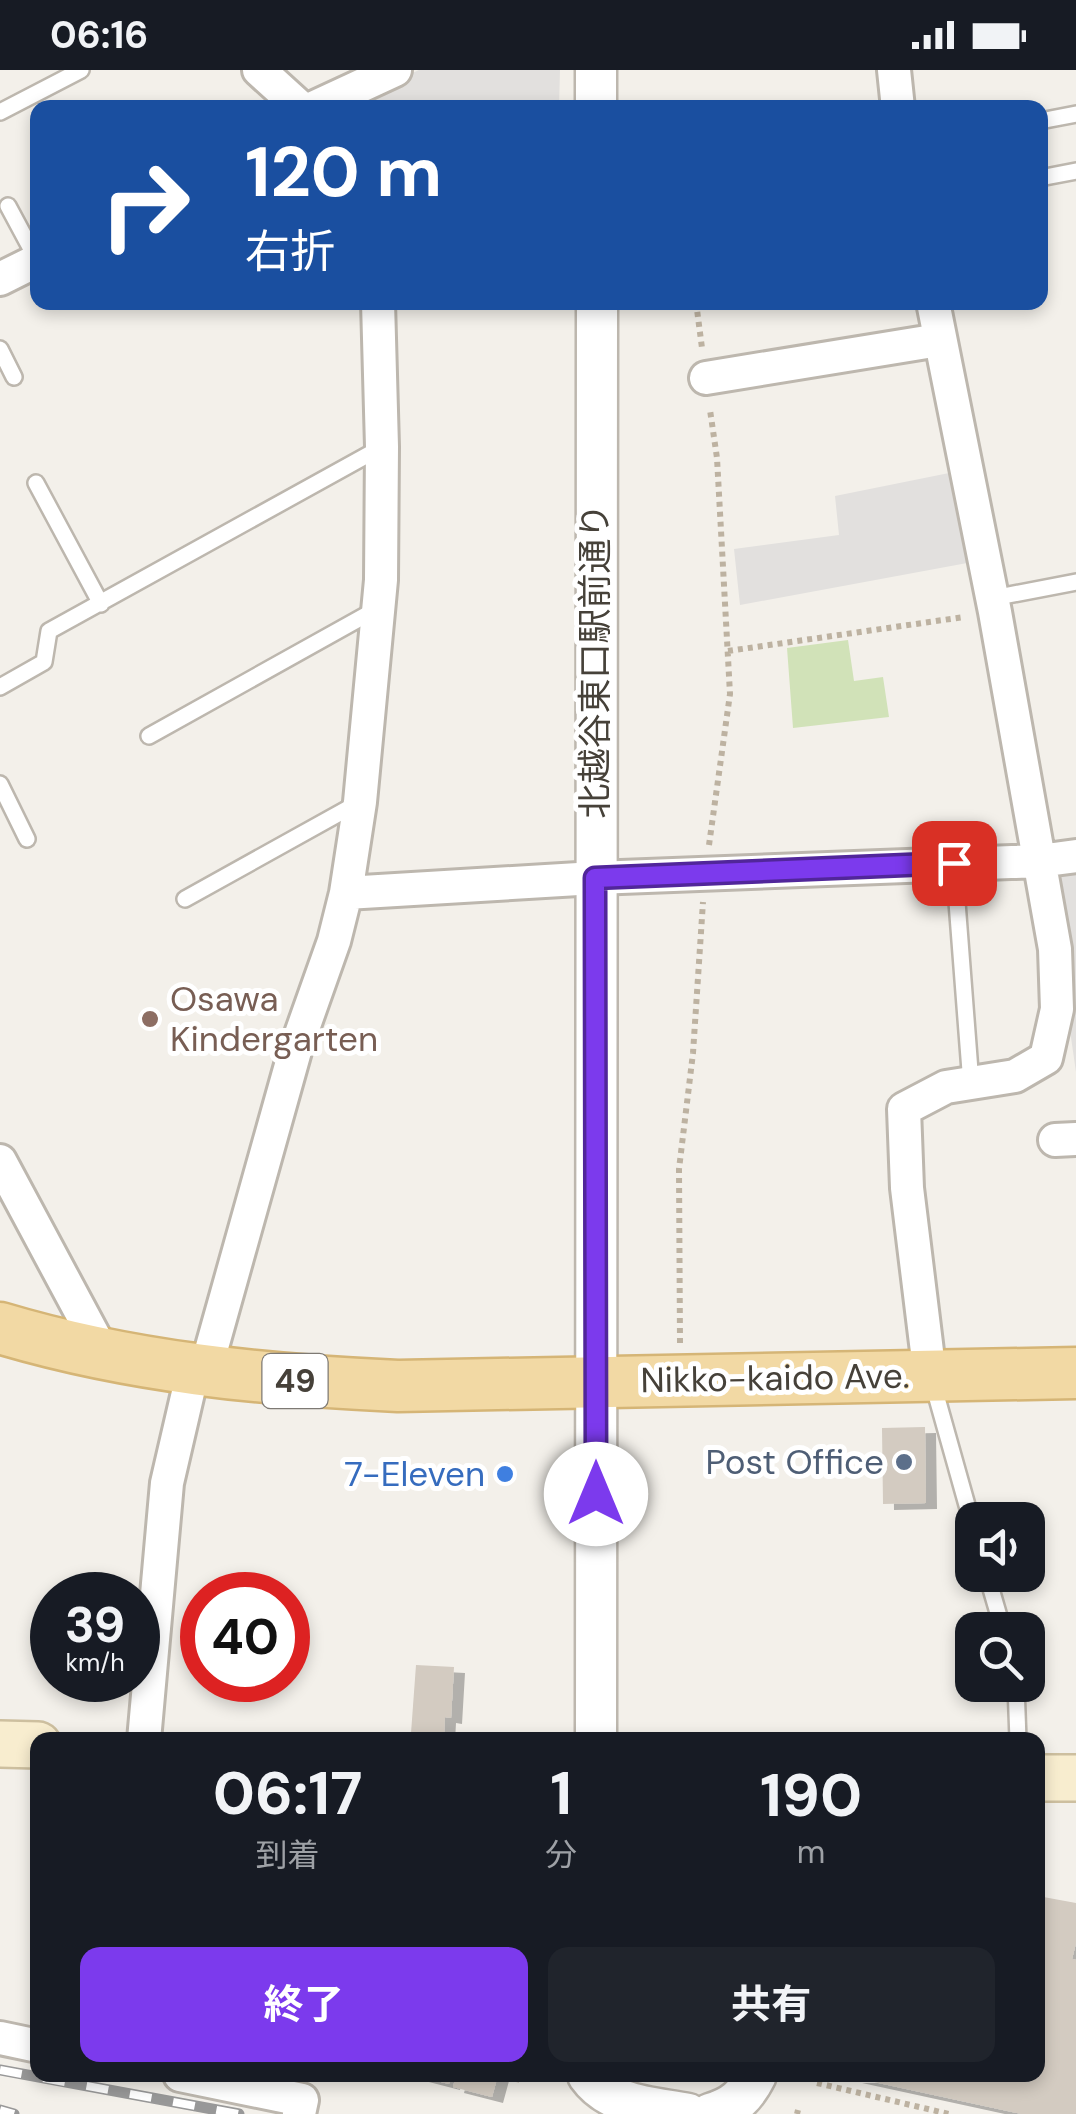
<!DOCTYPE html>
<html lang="ja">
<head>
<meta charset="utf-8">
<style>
  :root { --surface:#171b24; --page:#20242c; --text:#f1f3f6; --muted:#9ea1a6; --accent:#7c3aed }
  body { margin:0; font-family:"DM Sans","Noto Sans JP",sans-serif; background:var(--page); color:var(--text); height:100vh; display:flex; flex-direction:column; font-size:38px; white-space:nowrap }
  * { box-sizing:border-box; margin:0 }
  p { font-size:32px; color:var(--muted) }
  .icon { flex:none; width:55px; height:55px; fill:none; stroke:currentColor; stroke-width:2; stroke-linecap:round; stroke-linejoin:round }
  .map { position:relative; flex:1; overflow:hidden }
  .side { position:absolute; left:30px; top:1662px; width:1015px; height:350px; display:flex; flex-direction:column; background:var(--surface); border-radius:20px; box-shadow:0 5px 15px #0003 }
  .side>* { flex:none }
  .guide { position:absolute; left:30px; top:30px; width:1018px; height:210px; border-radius:20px; box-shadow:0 5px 15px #0003; background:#1a4fa0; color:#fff; overflow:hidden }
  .tools { position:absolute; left:955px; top:1432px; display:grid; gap:20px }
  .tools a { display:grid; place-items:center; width:90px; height:90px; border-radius:20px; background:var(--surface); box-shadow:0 5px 15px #0003; font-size:50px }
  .speed { position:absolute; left:30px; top:1502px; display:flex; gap:20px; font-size:50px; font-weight:700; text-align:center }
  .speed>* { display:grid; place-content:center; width:130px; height:130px; border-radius:50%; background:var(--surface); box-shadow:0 5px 15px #0003; line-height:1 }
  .speed small { font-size:25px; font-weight:400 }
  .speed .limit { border:15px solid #d22; background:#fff; color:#111 }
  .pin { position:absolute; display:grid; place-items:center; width:85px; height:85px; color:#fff; margin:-42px; border-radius:20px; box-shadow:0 5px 15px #0006 }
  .me { position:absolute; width:110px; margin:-55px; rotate:0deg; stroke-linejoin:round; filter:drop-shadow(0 0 8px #0008) }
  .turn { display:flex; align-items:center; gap:35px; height:210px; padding:0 50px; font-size:45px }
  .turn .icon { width:130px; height:130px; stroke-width:2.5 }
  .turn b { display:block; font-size:70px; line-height:85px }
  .eta { display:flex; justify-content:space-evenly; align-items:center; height:170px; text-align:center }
  .eta b { font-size:60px; font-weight:700; line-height:70px }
  .primary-button { display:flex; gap:20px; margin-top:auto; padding:20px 50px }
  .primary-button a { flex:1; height:115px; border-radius:20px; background:var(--accent); color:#fff; font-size:40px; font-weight:700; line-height:115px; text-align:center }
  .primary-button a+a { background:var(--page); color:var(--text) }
  .status { display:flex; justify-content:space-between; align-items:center; height:70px; padding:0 50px; background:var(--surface); direction:ltr }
  .status svg { height:28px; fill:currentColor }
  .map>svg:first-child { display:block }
  .green { fill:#d1e2b8 }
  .parking { fill:#e2e0de }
  .building { fill:#d3cbc1; filter:url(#shadow) }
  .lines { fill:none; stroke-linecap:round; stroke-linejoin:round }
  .service-casing { stroke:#bdb7ae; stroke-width:20 }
  .minor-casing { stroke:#bdb7ae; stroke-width:38 }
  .tertiary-casing { stroke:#bdb7ae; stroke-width:45 }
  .secondary-casing { stroke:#cdbf9f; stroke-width:50 }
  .primary-casing { stroke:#d5b576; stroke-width:55 }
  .path { stroke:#bdb2a1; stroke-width:6; stroke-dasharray:5 5; stroke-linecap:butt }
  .service { stroke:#fff; stroke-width:15 }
  .minor { stroke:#fff; stroke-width:32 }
  .tertiary { stroke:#fff; stroke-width:40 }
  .secondary { stroke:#f8edcf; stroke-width:45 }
  .primary { stroke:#f2d9a4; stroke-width:50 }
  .rail-casing { stroke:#989898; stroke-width:11 }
  .rail { stroke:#fff; stroke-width:8; stroke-dasharray:22; stroke-linecap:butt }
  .route-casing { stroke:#51269a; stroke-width:25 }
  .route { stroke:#7c3aed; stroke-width:18 }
  .education-dot { fill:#8d6e63; stroke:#fff; stroke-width:4 }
  .service-dot { fill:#5c6f8a; stroke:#fff; stroke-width:4 }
  .shop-dot { fill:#3f7fe0; stroke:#fff; stroke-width:4 }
  .labels { text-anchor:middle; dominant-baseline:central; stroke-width:10; stroke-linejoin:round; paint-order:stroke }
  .shield { fill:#fff; stroke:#7e7a74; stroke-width:2.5 }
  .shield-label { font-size:32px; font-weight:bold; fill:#464139 }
  .street-label { font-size:35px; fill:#464139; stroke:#fff }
  .education-label { font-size:35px; fill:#785e54; stroke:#fff; text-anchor:start }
  .service-label { font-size:35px; fill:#4e5e75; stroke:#fff; text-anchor:end }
  .shop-label { font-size:35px; fill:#366cbe; stroke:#fff; text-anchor:end }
</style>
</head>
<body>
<div class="status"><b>06:16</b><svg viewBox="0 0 49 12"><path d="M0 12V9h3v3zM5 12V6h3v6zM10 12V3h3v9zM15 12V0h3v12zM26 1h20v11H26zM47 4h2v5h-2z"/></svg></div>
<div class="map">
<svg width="1076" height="2044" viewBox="0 0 1076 2044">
  <defs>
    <filter id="shadow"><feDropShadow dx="11" dy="6" stdDeviation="0" flood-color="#0004"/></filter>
  </defs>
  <rect width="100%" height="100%" fill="#f3f0ea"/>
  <path class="green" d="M848,570l6,41 29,-4 6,40 -96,11 -6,-80z"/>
  <path class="parking" d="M419,0h141l-1,37 -222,1z
    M959,401l19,90 -238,44 -6,-56 105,-14 -4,-39z
    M1076,792v210l-30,-207z"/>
  <path class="building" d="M925,1357l1,76 -43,1 -1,-76z
    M416,1595l38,2 -3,51 -6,-1 -1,18 -33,-2z
    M1038,1826l38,7v40l-4,16 4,1v154h-54l-171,-37 187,-2z
    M414,2005h37l-2,9z
    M456,2005h42l-6,22 -39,-10z"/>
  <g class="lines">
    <g class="service-casing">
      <path id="service" d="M0,42l81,-42
        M1040,51l36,-7
        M1040,108l36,-7
        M8,136l29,54
        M0,279l14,28
        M36,413l65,121
        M993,528l83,-16
        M0,617l44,-25 5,-31 333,-184
        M149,666l226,-126
        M0,714l27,55
        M954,793l17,221
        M185,829l171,-95
        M933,1314l39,139
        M987,1505l16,55
        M1016,1615l2,55"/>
    </g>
    <g class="minor-casing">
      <path id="minor" d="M259,0l42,38
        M894,0l4,38
        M313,38l82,-38
        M0,209l38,-19
        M706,308l233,-38
        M346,823l249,-15 444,-17 37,-5
        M1055,1070l21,-1
        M0,1091l104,194
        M205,1302l90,-321 39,-110 12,-48 14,-91 21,-222 1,-133 -4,-145
        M930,1306l-23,-188 -3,-79 42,-22 69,-11 31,-18 11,-49 -2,-60 -60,-337 -62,-310
        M144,1670l23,-257 26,-112
        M0,1968l38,8
        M180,2005l122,25 -3,14"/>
    </g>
    <g class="tertiary-casing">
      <path id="tertiary" d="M596,0v38
        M596,1670l1,-1438
        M588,2005c23,32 64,32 100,39
        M710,2044c24,-7 35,-17 46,-39"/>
    </g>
    <g class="secondary-casing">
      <path id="secondary" d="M0,1674l38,1
        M1038,1708h38"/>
    </g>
    <g class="primary-casing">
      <path id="primary" d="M0,1258c130,39 263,52 398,58l678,-13"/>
    </g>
    <path class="path" d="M696,232l6,46
      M728,581l236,-34
      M709,775l21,-151 -13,-236 -7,-48
      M680,1273l-1,-174 14,-116 10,-151
      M516,2012l1,-7
      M817,2013l132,31
      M797,2044l1,-4"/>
    <use href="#service" class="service"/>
    <use href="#minor" class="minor"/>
    <use href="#tertiary" class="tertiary"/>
    <use href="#secondary" class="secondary"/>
    <use href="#primary" class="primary"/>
    <g class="rail-casing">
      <path id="rail" d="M0,2000l239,44
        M0,2040l14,4"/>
    </g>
    <use href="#rail" class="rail"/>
  </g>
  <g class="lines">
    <g class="route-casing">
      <path id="route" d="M596,1424l-1,-616 359,-15"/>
    </g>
    <use href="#route" class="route"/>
  </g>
  <circle class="education-dot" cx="150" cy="949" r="10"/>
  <circle class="service-dot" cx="904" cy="1392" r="10"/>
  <circle class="shop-dot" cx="505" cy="1404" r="10"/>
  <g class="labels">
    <rect class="shield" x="262.5" y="1284" width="65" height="54" rx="8"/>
    <g class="shield-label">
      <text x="295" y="1311">49</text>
    </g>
    <g class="street-label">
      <text transform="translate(595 591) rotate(-90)">北越谷東口駅前通り</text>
      <text transform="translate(775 1308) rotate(-1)">Nikko-kaido Ave.</text>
    </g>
    <g class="education-label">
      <text x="170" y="929">Osawa<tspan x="170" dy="40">Kindergarten</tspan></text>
    </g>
    <g class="service-label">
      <text x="884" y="1392">Post Office</text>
    </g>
    <g class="shop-label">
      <text x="485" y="1404">7-Eleven</text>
    </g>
  </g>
</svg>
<div class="tools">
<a><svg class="icon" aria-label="sound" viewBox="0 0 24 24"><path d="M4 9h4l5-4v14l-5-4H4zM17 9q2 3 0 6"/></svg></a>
<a><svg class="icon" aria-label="search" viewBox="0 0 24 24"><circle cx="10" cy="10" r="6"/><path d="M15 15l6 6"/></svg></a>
</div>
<div class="speed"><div>39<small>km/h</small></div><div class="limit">40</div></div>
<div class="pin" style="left:954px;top:793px;background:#d93025"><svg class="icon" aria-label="arrive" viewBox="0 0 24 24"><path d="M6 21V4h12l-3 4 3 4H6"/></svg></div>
<svg class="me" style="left:596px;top:1424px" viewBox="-20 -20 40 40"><circle r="19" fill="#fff"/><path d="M0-13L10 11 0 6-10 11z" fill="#7c3aed"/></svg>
<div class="guide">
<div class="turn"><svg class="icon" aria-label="right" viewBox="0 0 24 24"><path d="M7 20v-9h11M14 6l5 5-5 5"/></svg><div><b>120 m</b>右折</div></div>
</div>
<section class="side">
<div class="eta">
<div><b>06:17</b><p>到着</p></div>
<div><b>1</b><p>分</p></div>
<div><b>190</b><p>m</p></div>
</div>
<div class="primary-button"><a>終了</a><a>共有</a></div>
</section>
</div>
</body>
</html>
